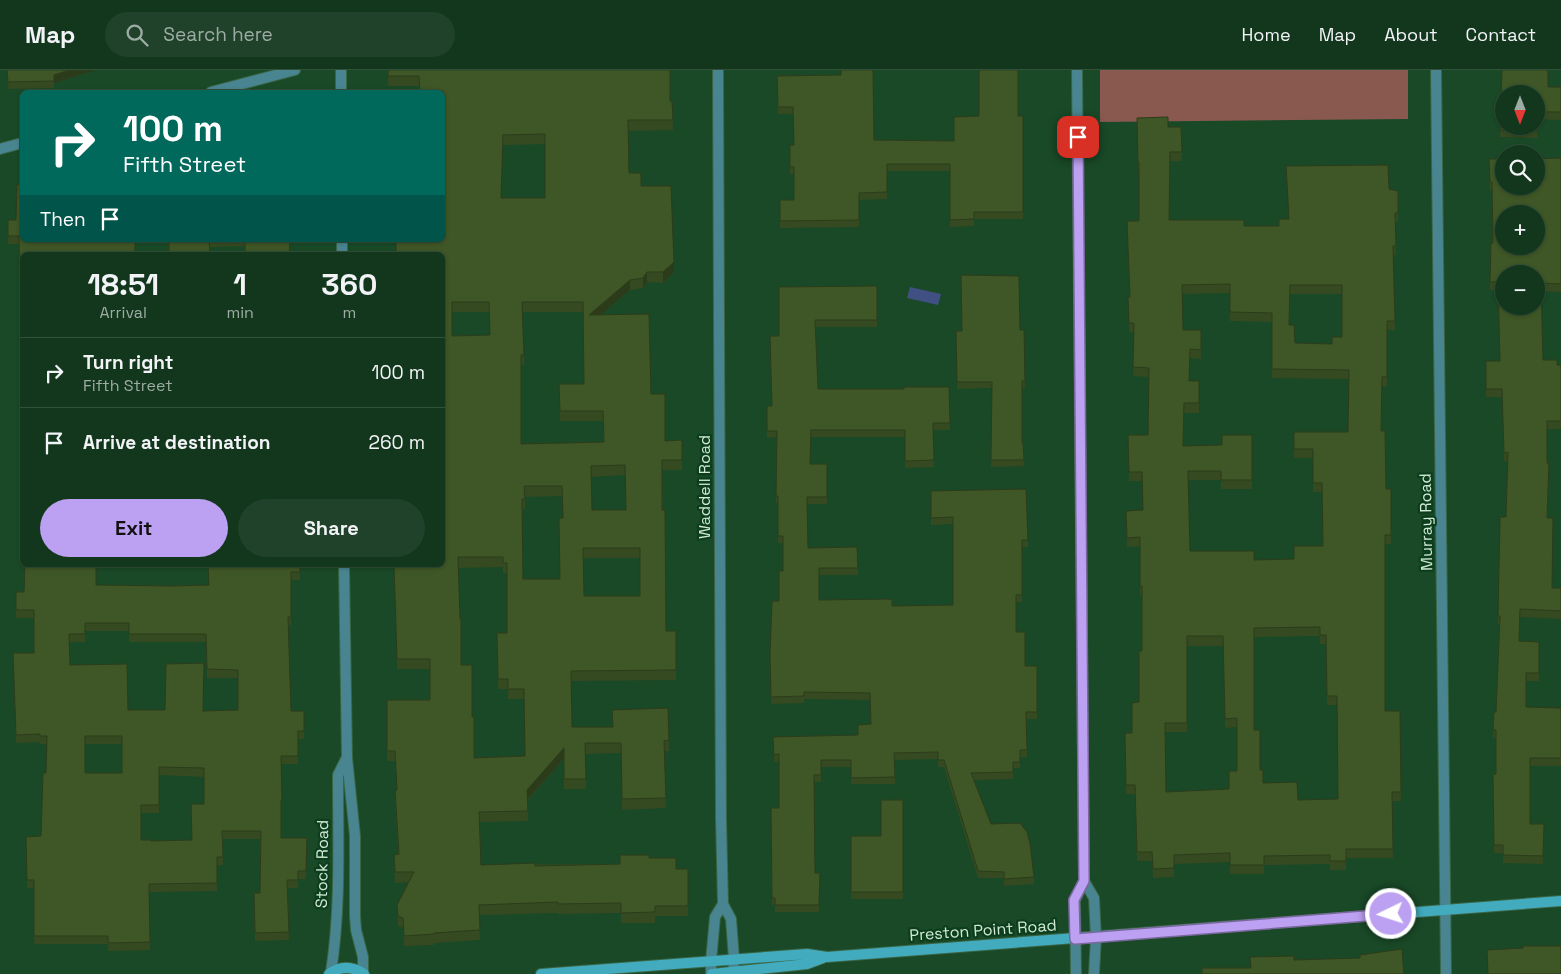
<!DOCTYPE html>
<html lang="en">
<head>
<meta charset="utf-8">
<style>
  :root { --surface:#13371d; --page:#20422a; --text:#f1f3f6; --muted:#9daca4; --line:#32513b; --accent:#bca0f2 }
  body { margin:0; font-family:"Space Grotesk",sans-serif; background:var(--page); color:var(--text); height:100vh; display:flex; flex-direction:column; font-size:19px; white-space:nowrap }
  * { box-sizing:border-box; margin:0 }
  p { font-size:16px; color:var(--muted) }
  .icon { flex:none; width:28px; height:28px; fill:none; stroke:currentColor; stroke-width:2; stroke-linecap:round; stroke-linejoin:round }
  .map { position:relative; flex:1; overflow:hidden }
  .side { position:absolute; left:20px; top:182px; width:425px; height:315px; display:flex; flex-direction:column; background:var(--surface); border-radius:8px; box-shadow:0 1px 4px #0004,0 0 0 1px var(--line) }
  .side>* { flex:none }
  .guide { position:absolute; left:20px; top:20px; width:425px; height:152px; border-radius:8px; box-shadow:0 1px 4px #0004,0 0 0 1px var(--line); background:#00695c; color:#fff; overflow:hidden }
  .needle { width:32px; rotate:180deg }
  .fabs { position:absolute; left:1495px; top:15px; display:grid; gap:10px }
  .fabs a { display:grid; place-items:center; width:50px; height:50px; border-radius:50%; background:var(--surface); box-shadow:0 1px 4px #0004,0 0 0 1px var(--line); font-size:25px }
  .pin { position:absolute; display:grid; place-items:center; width:42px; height:42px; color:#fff; margin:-21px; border-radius:10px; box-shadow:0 2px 8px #0006 }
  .me { position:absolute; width:55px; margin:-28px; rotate:266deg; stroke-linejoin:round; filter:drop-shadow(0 0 4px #0008) }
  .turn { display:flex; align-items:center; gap:18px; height:105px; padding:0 20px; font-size:22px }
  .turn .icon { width:65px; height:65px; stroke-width:2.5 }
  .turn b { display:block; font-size:35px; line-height:42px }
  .then { display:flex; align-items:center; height:48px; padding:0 20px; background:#0003; gap:10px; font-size:19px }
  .eta { display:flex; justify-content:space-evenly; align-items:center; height:85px; text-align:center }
  .eta b { font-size:30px; font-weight:800; line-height:35px }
  .action { display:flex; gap:10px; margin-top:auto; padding:10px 20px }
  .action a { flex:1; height:58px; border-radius:30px; background:var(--accent); color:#111; font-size:20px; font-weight:800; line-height:58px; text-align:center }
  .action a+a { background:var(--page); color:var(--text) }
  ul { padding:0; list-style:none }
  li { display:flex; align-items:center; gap:15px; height:70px; padding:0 20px; border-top:1px solid var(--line) }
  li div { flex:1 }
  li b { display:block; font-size:19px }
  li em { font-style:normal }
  header { display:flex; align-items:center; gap:30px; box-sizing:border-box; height:70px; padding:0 25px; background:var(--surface); border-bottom:1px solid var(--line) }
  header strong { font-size:24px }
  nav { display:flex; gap:28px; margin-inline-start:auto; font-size:18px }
  .search { width:350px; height:45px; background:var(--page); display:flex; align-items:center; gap:12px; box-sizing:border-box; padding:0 18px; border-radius:28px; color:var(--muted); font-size:19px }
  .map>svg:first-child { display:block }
  .green { fill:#89584f }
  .water { fill:#415082 }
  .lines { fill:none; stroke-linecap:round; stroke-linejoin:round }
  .minor-casing { stroke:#3a6646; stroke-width:12 }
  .tertiary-casing { stroke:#3a6646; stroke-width:12 }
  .secondary-casing { stroke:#3a6646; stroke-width:12 }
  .minor { stroke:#488590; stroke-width:10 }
  .tertiary { stroke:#488590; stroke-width:10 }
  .secondary { stroke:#42acbe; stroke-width:10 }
  .wall { fill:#364a21; fill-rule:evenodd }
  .shaded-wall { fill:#2c3c1b }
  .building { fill:#3f5626; stroke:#2c3c1b; fill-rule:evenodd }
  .route-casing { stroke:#7a689d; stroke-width:12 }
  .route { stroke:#bca0f2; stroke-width:9 }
  .labels { text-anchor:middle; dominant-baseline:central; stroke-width:4.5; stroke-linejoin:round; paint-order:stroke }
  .street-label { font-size:16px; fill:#d0e9d4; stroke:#0c3e1d }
</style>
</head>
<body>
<header>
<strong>Map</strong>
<div class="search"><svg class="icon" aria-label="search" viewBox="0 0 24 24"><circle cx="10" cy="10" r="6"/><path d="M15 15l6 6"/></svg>Search here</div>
<nav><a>Home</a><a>Map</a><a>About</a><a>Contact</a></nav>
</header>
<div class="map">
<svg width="1561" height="904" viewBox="0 0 1561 904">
  <rect width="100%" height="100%" fill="#194927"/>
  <path class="green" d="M1100,0h308v49l-308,3z"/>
  <path class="water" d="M910,217l31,7 -3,11 -31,-7z"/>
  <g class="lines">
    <g class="minor-casing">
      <path id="minor" d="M718,0l3,749 2,85 8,15 3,40 -1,15
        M1436,0l10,904
        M1084,811l10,17 2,39 -2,37
        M711,904v-13l4,-44 8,-13
        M1076,904l-1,-74 9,-19 -7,-811"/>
    </g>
    <g class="tertiary-casing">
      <path id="tertiary" d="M341,0v22
        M211,22l84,-22
        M0,79l22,-6
        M342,170v15
        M344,495l3,193 8,78v80l1,14 7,27v16
        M331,902c10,-65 7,-131 7,-197l8,-16"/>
    </g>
    <g class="secondary-casing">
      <path id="secondary" d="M329,904c11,-8 23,-8 35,0
        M541,904l266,-20 20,3 734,-56
        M712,904l95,-10 16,-6"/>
    </g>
    <use href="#minor" class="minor"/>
    <use href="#tertiary" class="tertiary"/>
    <use href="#secondary" class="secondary"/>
  </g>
  <path class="wall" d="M7,0h89l-42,13v5l-46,1z
    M388,0l284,31 1,29 -45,1 1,42 12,13 33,86 -11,11 -16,-1 -4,6 -13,2 -29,25 50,79 14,47 17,-1v30h-20l4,161h10v49l-105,1 1,46h41l55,-19 1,43h-5l2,57 -44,2 -1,-57 -35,1v35h-22v-31l-36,42v21l-48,1 1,43 139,-1 29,-6 27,11h12v47h-33v7h-34v-10l-63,1v-1l-79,2 1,25 -46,3v2l-30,1 -1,-18 -5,-2 -1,-21 11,-23 -13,1 -1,-28 4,-1 -3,-54v-10h2l-2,-29h-8v-61h43v-31h-33l-3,-104 48,-473h-22l-1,-6h-31zM545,74v54h-44l2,-53zM452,242h37l1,23 -38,1zM522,242h61l1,72h-25l1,37h43v21l-82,2v-79h3zM625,405l1,35h-34l-1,-33zM562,426l1,22 -3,61h-37l-1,-70h3v-12zM583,488h57v38h-56zM503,497v6h4v60h-10l1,56h10v10h16l1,57 -51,2 -2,-41 -11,-52 -3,-97z
    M777,6l97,64 80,1 64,-25h5v103h-49v7l-24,1v-56h-63v28l-28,1v27l-79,1v-28h14v-26h-4v-29h4l-1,-31h-15z
    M1502,11l46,6h13v33l-23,-1 -1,19 -37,-1z
    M1137,48l31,9 14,25v9h-12l-1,59 75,6h35l10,-7 -3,-53 103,23 9,2v31h-3l1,33h-3l2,75h-8v56h-5l-1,45 5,58h5v55h-6v167h15l1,90h-9l1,57h-47v12h-16v-6l-66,1v9h-34v-12l-56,2v13l-21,1 -1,-17h-15l-2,-67h-9l-1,-61h7l7,-31 3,-51v-56h-2v-49l-13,1 -1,-36 17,-1 -1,-29h-13l-1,-46h20l1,-58 -16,-1 1,-44h-5l-1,-35h1l10,-76v-50h-1zM1230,223v28l42,1v56l77,1 -1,53h-54v26h19v34h9l1,54 -29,13 -40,1 -64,-9 -2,-71h33v9h31v-54l-30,10 -39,1 1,-33h15v-32h-10l1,-23 11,1v-29h-18l-1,-36zM1290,224h52v43l-10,7 -37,-1 -6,-18zM1320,566v8h6l1,61h10l1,94 -40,1 -35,-17 -3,-13 -6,-40v-93zM1187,576h36l2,82 12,-1v44l-8,18 -63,3 -1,-60h22z
    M1561,88v134l-20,-1 2,69 14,5h4v64h-14l1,89 4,70h9v31l-41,-2 -1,24 20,1v39h-13v26l35,1v58h-31v58h14l-1,40 -40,-1v-10h-9l-1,-79h3v-36h-3l1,-26h2l4,-88h-2v-8l8,-99 2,-56h-4l-2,-64h-16v-36h14l-2,-71h-8l1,-47h1v-53l-2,1 -1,-32z
    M8,150h8l6,35v74h-2l-1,-85h-11z
    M168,170h122l-45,6 -35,1v8h-41z
    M877,216v41h-62l3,62h86l45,-2 1,43h-17l1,37 -29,1v-31h-94l-1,27h17v40h-20l1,44 49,-1 1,28h-39v25l73,6 61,-1v-81l-22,1v-34l95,-2 2,58h-6v55h-6v30l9,34h12v53h-10v38h-7v11h-7v11l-39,1 17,44 43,53v7l-30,2v-8h-26l-34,-111h-6v-8l-43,1v24h-44v-17h-30v15h-7l1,91h5l-1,39h-44v-7h-3l-1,-97h8v-47l-5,1 -1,-25 85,-2 13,-11 -1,-24 -66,-1v4l-33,1 -1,-51 13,-82v-28h-5v-40h-2l1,-66 -10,1v-32h5l7,-70z
    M1024,260l1,58h-3v55l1,-1 1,24 -33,1 1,-79 -35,1 -1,-58z
    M20,455h2v28h-2z
    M300,495v15h-9v45h-2l2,86h13v28h-6v25h-17v74h26l-1,41h-8v9h-10l1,52 -34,1 -1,-48h6v-54h-37v26h-6v26l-68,1 1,58 -42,1v-7h-74v-56h-7l-1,-43 15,-9 5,-63 1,-29h-7v-2l-24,1 -3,-90h21v-35h-18v-26l80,-7 75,1 37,-1zM85,561h44v11h77l1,36h31v32l-35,1 -75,-1 -58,-45 -1,-23h16zM85,674h37v29h-37zM159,705l45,2v27l-12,36 -41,1 -10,-1v-27h18z
    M903,730v99h-52v-63h30z"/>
  <path class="shaded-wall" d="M70,0h26l-42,13v-8z
    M674,192v10l-11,11v-11z
    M647,202v10l-4,6v-10z
    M630,210v10l-41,35v-10z
    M564,678v10l-37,42v-10z"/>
  <path class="building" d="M7,0h63l-16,5v6l-46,1z
    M388,0h282v31h2l1,19h-45l1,53h12v13h30l3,76 -11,10h-16l-4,6 -13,2 -41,35 60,-1 2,80h14v47l17,-1v20h-20v50h3l1,121h10v39l-105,1 1,56h41l-1,-17 56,-2 1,32 -5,1 2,57 -44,1 -1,-56h-36l1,36h-22v-31l-37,42 1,21 -49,1 2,53 54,-2v3l85,-2v-9h29v3h27v11h12v37h-33v6l-34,1v-10l-63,1v-2l-79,3 1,25 -46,3v1l-30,2 -1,-18 -5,-2 -1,-11 17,-33h-19l-1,-17 5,-1 -4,-64h2l-2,-39h-8v-51h43v-41h-33l-3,-94h48v-310h-46v-15h46v-148h-22l-1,-16h-31zM545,64v64h-44l2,-63zM452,232h37l1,33 -38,1zM522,232h61l1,82h-25l1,27h43l1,31 -83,2v-89h3zM625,395l1,45h-34l-1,-44zM524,416h38l1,32h-4l1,61h-37l-1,-80h3zM583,478h57v48h-56zM458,487h45v6h4v70h-10l1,46h10v10h16l1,67 -51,2v-41h-2v-52h-11v-46h-1z
    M841,0h32l1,70 80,1v-24l25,-1v-46h39v46h5v96h-49v7l-24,1v-56h-63v28l-28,1v27l-79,1v-21h14v-33h-4v-22h4l-1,-38h-15l-1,-31 64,-1z
    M1502,0h46v17h13v25h-23l-1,19 -37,-1zM1504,24h32v32h-32z
    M1168,47v10h13l1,25h-12l-1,68h75v6h35v-7h10l-3,-53 102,-1 1,24 9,2v22h-3l1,33h-3l2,75h-8v56h-5l-1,54h4l1,58h5v46h-6v176h15l1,81h-9l1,57h-47v12h-16v-6l-66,1v9h-34v-12l-56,2v13l-21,1 -1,-17h-15l-2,-67h-9l-1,-52h7v-30l7,-1v-51h3v-65h-2v-49l-13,1 -1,-27 17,-1 -1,-38h-13l-1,-37h20l1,-67 -16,-1 1,-44h-5l-1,-26h2l-3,-76h12v-59h-1l-1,-44zM1230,214v28l42,1v56l77,1 -1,62h-54v17h19v34h9l1,63h-29v13l-40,1v-9h-64l-2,-80h33v9h31v-45h-30v10l-39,1 1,-43h15v-22h-10l1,-32 11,1v-20h-18l-1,-45zM1290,215h52v52h-10v7l-37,-1 -1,-18h-5zM1320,557v8h6l1,61h10l1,103 -40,1 -1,-18 -34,1v-13h-3v-40h-6v-102zM1187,566h36l2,83 12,-1v53h-8v18l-63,3 -1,-69h22z
    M1561,88v126l-20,-1 2,77h14v5h4v56h-14v42h2l-2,55h6l-1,70h9v23l-41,-2 -1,32 20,1v31h-13v34l35,1v50h-31v66h14l-1,32 -40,-1v-10h-9l-1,-71h3v-44h-3l1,-18h2l4,-96h-2l2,-99h6l2,-65 -4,1 -2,-64h-16v-28h14l-2,-79h-8l1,-39h2l-1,-61h-2l-1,-23h15v27h32v-27zM1504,144h32v32h-32zM1504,204h32v32h-32z
    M17,114l5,1v55h113v15h-113v65h-2l-1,-84h-11v-16h8z
    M169,170h40l1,14h-2v1h-39z
    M245,170h45l-1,15h-44z
    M961,205l58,1 1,54h4l1,51h-3v62l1,-1 1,18h-33l1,-78h-35l-1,-51h6z
    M877,216v34h-62l3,69h86v-2h45l1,36h-17l1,37 -29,1v-31h-94l-1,34h17v33h-20l1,51 49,-1 1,21h-39v32l73,-1v7l61,-1v-88l-22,1v-27l95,-2 2,51h-6v55h-6v37h9v34h12v46h-11l1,38h-7v12h-7v10l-42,1 20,51 29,-1 7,9 3,11 4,34 -30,2v-7l-26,-1 -34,-111h-6v-8l-44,1 1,24 -44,1v-18h-30v15h-7l1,98h5l-1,32h-44v-7h-3l-1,-90h8v-54l-5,1 -1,-18 85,-2v-10l13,-1 -1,-31 -66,-1v4l-33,1 -1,-44 2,-52h7v-30h4v-35h-5v-40h-2l1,-65h-10v-25h5l-2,-70h9v-49z
    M20,455h2v20h-2z
    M25,495h71v20l75,1 38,-1 -1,-20h92v7h-9v45h-3l3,94h13v20h-6v25h-17l1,44h-1v38h26l-1,33h-8v9h-11l2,52 -34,1 -1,-40h6l1,-62h-39l1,26h-6v26l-68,1 1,58 -42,1v-7h-74v-56h-7l-1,-43 15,-1 2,-63h3l1,-37h-7v-2l-24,1 -3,-82h21v-43h-18v-18h8zM85,553h44v11h77l1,35 31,1v40l-35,1 1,-48 -38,1 -1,46h-37l-1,-46 -57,1 -1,-31h16zM85,666h37v37h-37zM159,697l45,1v36h-13l1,36 -41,1v-1h-10v-35h18z
    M881,730h22v92h-52v-56h30z
    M1523,876h38v28h-73l-1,-24 36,-2z
    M1402,879l2,25h-202v-6h49l-1,-11 44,-1v4l66,-2v-3z"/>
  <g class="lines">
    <g class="route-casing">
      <path id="route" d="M1078,67l6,744 -10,19 1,39 316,-25"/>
    </g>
    <use href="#route" class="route"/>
  </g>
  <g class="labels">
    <g class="street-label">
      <text transform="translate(704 417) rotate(-90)">Waddell Road</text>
      <text transform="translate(1426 452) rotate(-91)">Murray Road</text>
      <text transform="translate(322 794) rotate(-89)">Stock Road</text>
      <text transform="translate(983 860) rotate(-4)">Preston Point Road</text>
    </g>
  </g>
</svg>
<div class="fabs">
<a><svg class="needle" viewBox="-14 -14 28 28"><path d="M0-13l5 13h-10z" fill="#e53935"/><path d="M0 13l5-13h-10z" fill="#9daca4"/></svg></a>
<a><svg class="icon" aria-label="search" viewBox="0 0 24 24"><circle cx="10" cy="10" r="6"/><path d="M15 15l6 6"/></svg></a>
<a>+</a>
<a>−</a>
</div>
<div class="pin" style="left:1078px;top:67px;background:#d93025"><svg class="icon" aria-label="arrive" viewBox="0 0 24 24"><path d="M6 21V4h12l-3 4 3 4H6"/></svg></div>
<svg class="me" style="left:1391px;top:844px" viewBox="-20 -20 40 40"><circle r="17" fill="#bca0f2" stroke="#fff" stroke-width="3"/><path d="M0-11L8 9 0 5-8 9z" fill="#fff"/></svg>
<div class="guide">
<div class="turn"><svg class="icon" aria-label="right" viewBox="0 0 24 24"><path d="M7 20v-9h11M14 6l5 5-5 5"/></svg><div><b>100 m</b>Fifth Street</div></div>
<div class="then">Then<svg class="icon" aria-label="arrive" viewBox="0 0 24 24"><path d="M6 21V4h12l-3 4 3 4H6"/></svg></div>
</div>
<section class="side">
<div class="eta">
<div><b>18:51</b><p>Arrival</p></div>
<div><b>1</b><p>min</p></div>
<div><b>360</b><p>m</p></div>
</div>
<ul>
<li><svg class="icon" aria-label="right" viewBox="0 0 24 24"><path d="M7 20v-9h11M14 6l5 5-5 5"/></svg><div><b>Turn right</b><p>Fifth Street</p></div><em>100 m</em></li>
<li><svg class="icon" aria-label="arrive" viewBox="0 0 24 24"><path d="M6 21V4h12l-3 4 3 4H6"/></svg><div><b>Arrive at destination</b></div><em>260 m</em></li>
</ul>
<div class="action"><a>Exit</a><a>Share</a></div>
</section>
</div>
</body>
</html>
